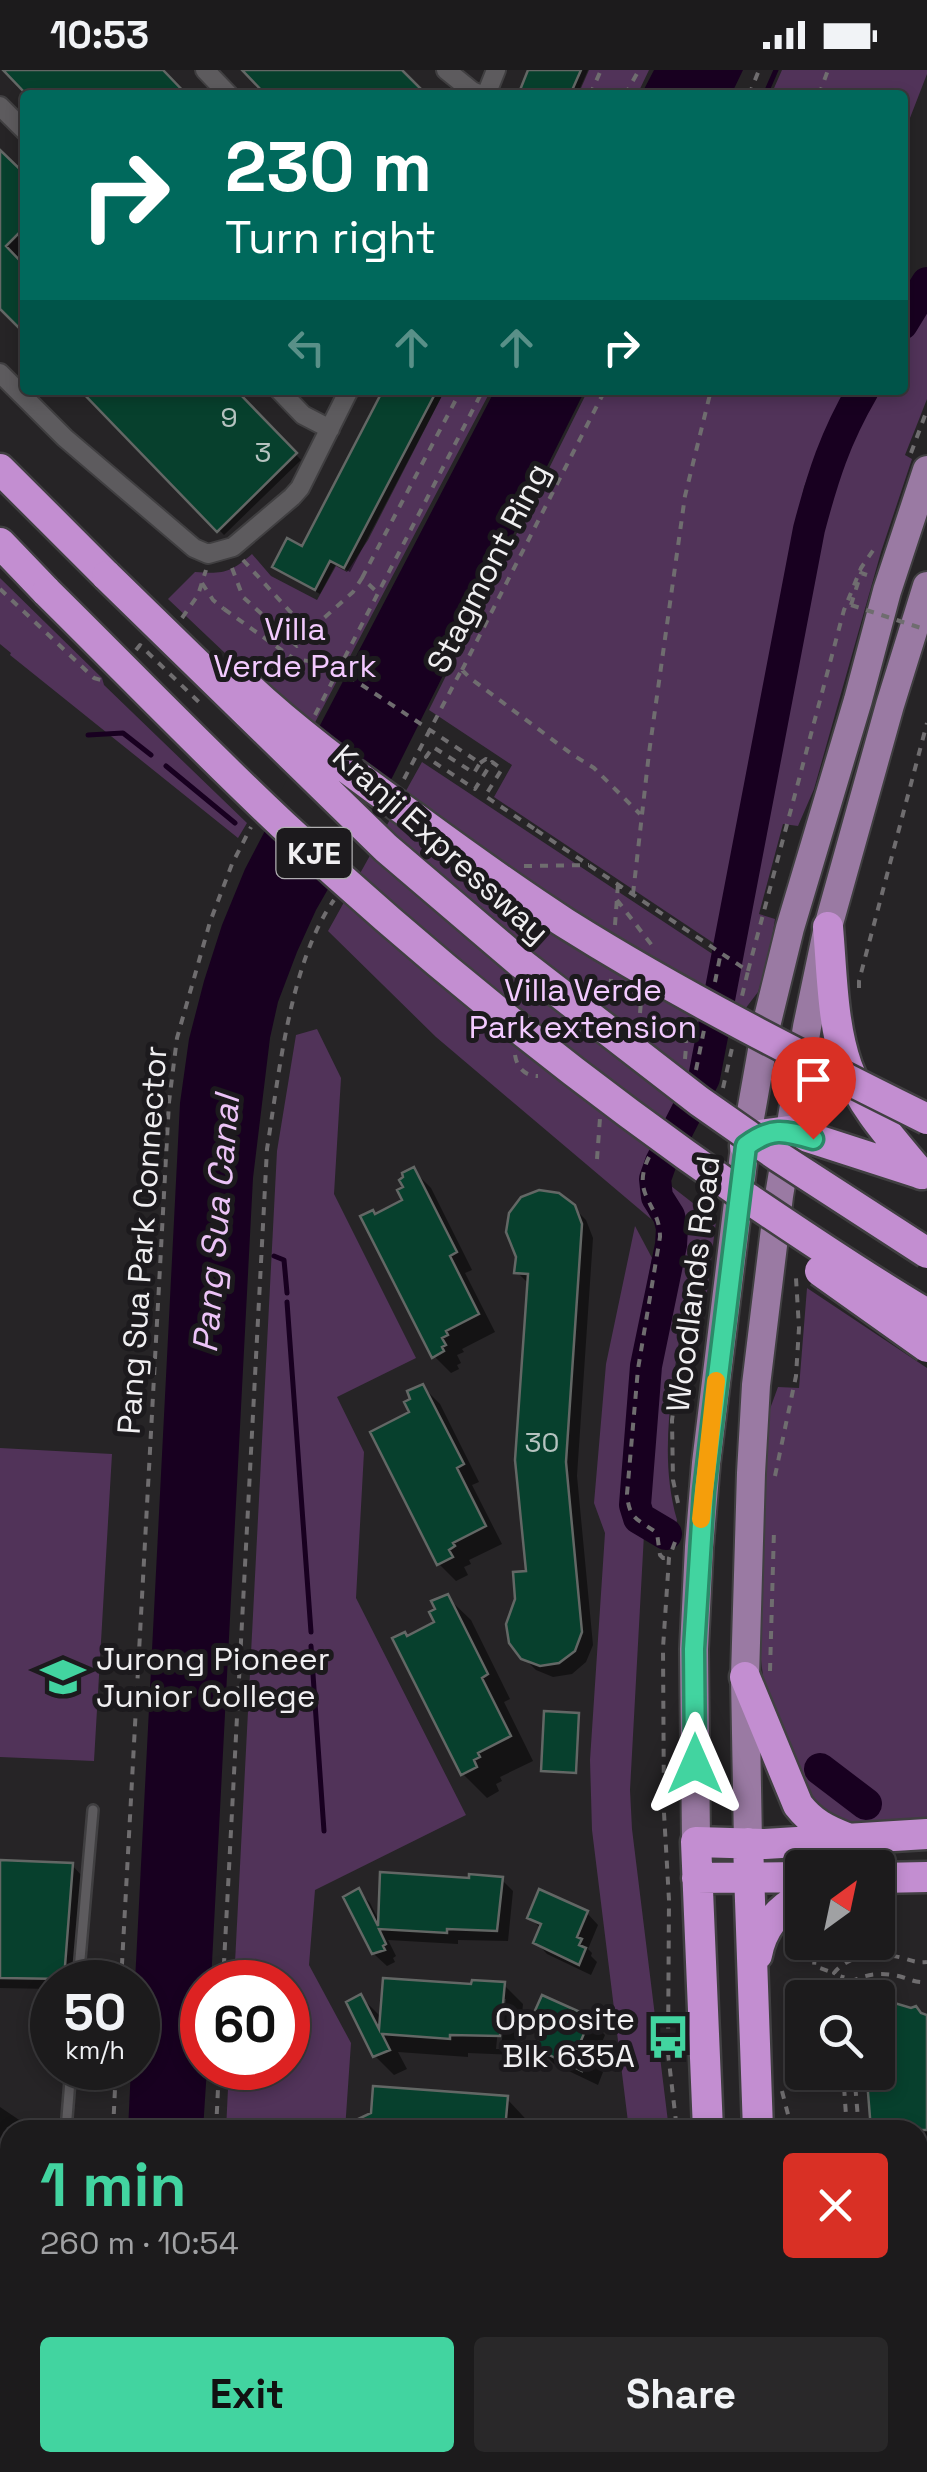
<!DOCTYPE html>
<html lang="en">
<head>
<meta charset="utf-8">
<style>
  :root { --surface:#1c1b1c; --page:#292829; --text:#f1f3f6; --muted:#a0a1a3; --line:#3a393b; --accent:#42d4a0 }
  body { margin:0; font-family:"Space Grotesk",sans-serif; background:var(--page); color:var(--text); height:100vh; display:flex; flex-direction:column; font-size:38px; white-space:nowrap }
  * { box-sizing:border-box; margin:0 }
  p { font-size:32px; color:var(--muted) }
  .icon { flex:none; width:55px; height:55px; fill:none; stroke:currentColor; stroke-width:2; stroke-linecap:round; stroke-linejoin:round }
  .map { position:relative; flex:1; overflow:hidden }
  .drawer { position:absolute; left:0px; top:2050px; width:928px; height:352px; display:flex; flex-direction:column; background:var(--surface); border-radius:30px 30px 0 0; box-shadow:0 5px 15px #0003,0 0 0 2px var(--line) }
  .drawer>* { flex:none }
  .hud { position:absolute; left:20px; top:20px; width:888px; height:305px; border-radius:10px; box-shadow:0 5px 15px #0003,0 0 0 2px var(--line); background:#00695c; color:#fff; overflow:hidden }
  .needle { width:65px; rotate:33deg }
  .fabs { position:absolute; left:785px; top:1780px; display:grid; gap:20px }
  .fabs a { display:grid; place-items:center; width:110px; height:110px; border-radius:10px; background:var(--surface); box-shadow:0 5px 15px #0003,0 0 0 2px var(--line); font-size:50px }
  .speed { position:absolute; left:30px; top:1890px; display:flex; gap:20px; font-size:50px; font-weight:700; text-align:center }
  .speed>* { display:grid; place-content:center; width:130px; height:130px; border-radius:50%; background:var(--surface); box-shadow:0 5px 15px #0003,0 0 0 2px var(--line); line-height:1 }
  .speed small { font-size:25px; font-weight:400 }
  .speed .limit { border:15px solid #d22; background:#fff; color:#111 }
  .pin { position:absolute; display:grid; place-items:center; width:85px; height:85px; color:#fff; margin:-102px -42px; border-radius:50% 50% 50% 0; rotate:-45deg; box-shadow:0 0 10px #0007 }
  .pin .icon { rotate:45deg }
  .me { position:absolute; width:110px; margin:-55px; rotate:0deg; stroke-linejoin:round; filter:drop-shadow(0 0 8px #0008) }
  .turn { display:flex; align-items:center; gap:35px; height:210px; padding:0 40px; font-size:45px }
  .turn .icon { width:130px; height:130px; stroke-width:2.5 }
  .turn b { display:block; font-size:70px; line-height:85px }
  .lanes { display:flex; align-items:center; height:95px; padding:0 40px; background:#0003; justify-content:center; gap:50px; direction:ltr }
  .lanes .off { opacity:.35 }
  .round { display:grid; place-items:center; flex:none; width:105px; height:105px; border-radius:10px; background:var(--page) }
  .headline { display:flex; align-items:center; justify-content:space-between; height:170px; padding:0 40px }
  h1 { font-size:60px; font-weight:600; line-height:75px; color:var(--accent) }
  .primary-button { display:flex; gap:20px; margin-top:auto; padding:20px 40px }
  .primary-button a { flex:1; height:115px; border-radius:10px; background:var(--accent); color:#111; font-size:40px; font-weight:600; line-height:115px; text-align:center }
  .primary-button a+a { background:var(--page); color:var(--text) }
  .status { display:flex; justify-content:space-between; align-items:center; height:70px; padding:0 50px; background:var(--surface); direction:ltr }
  .status svg { height:28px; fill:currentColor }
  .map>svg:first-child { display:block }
  .green { fill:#513359 }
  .water { fill:#180020 }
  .pier { fill:#262426 }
  .shadow { fill:#0007; fill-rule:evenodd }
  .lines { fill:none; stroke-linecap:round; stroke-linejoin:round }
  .stream { stroke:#180020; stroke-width:5 }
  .river { stroke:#180020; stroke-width:32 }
  .building { fill:#07402d; stroke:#636765; stroke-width:2.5 }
  .lane-casing { stroke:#403f41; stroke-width:14 }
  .street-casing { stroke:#403f41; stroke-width:22 }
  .primary-casing { stroke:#403f41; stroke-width:32 }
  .highway-casing { stroke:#403f41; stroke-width:35 }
  .path { stroke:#6f6d6f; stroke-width:4; stroke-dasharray:8 8; stroke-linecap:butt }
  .lane { stroke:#5d5b5e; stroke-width:9 }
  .street { stroke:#5d5b5e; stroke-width:18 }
  .primary { stroke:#9a7aa3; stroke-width:28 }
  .highway { stroke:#c38ed1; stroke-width:30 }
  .highway-bridge-casing { stroke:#403f41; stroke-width:35; stroke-linecap:butt }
  .path-bridge { stroke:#6f6d6f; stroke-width:4; stroke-dasharray:8 8; stroke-linecap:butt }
  .highway-bridge { stroke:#c38ed1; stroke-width:30 }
  .route-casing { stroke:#2b8a68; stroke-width:25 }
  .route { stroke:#42d4a0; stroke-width:18 }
  .slow { stroke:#f59e0b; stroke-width:18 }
  .labels { text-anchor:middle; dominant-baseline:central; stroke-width:10; stroke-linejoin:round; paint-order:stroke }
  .number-label { font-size:28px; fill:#b6c3c0 }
  .shield { fill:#1c1a1d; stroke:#b0afb1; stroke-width:2.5 }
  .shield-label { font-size:30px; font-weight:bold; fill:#f0eff1 }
  .street-label { font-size:32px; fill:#f0eff1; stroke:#1c1a1d }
  .park-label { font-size:32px; fill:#f3caff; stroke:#1c1a1d }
  .poi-label { font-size:32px; fill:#f0eff1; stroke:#1c1a1d; text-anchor:start }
  .water-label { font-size:35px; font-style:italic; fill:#ecc3f7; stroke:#1c1a1d }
</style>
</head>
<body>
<div class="status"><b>10:53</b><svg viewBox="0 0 49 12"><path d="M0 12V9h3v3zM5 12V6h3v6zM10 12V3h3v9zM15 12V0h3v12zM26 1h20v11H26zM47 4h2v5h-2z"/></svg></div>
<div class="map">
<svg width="927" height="2402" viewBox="0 0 927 2402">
  <rect width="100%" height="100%" fill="#262426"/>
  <path class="green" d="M589,0h60l-12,25h-59z
    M782,0h145v4l-24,62 -1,-41h-131z
    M927,230v99l-22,56 7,4 -31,93 -67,237 -16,37 -15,-2 -24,90 16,5 -6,38 -11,35 -16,21 -17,-10 92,-473c14,-57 24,-90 55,-140h30l1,-50z
    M445,320h46l-180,340 -43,-36 -100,-95 27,-27c28,2 35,1 57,-18l19,22 46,24 19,-34 11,6 21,-32z
    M588,320h260l-17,28 -27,69 -86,459 -224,-149 18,-32 -83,-55z
    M0,508l102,100 2,7 143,138 -9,15 -228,-183 1,-2 -11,-9z
    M422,692l295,195 -24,117 -46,87 -6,23 2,15 8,20 -215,-182 -108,-106z
    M317,959l24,49 -7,116 82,164 -79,39 27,55 -8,146 110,217 -151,75 -6,75 42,78 -6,87h-119l3,-62h59v-86h-54l43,-831 19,-116z
    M662,1109l54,42 -14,110 -11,1 -9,-12c-9,66 -24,134 -5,200l-1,4 -32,-19 -4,-12 13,-126 24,-122c3,-33 -11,-38 -15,-66z
    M635,1156l17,32 -20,113 -10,127 9,27 13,9 -14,256 2,39 37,301h-40l-37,-300 -2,-70 15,-227 -11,-30 12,-139z
    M807,1218l120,80v458l-85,2 -29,-18 -48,-118 -4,-32 -1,-158 7,-85 11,-30 21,1z
    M0,1378l112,6 -18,307 -94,-4z"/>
  <path class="water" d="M654,0h89l-12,25h-90z
    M495,320h90l-192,386 -77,134 -19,42 -19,50 -8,36 -17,140 -42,804h-9v86h5l-4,62h-75l3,-62h7v-86h-3l45,-879 9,-64 15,-58 18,-56 23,-56z"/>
  <path class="pier" d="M311,661l79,60 -58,101 -69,-65z"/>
  <path class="shadow" d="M530,0h58l-11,25h-57z
    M0,82l25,26v154l-25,-26z
    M82,320h151l68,70 -77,75z
    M385,320h60l-95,182 -14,-8 -16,30 -40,-22 -5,-5 28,-18z
    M413,1100l18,18 41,82 -7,3 30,59 -33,17 2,3 -7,3 4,8 -4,2 2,4 -8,4 -17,-17 -58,-140 30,-15z
    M573,1137l13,13 7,18 -16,238 16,169 -7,17 -14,12 -19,3 -17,-7 -13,-13 5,-84 2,-288 -13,-13z
    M423,1317l17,17 39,78 -7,3 30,59 -33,16 2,4 -7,3 4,8 -12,6 -17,-17 -26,-151z
    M447,1527l24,23 39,79 -6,3 29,59 -33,16 2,4 -6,3 3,7 -12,7 -24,-24 -56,-136 30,-15z
    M578,1645l2,2 -3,57 -31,-2 -2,-2z
    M0,1793l72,2 11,12 -8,105h-23v7l-52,-1z
    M501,1809l12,12 -5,50 -50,-1v4l-70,-4 8,16 -3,2 2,4 -8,4 -12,-11 -29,-57 12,-7 12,12 10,20 91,-42z
    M587,1843l11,12 -10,24 4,4 -1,3 6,6 -6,13 -44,-21 -11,-12 5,-13 -11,-12z
    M504,1915l19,19 -5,51 -50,-2v4l-70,-5 9,17 -13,6 -19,-19 -14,-59 22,22 91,-33zM501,1929h5l-5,50h-5z
    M878,1933l49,14v257l-5,1 5,6v88l-2,1 -7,-7v-233h-45l-4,-58h9z
    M589,1949l16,16 -10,24 4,4 -2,3 6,6 -5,13 -44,-21 -16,-16 6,-13 -12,-12z
    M507,2029l29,31h-173l10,-16z
    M0,2037l34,23h-24v84l-10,-6z
    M0,2369l10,6v17h88l1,10h-99z
    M927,2385v17h-10l-2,-4 7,-4 -3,-5z
    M359,2392h15l2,4 -9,5z
    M575,2392h63l1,10h-63z"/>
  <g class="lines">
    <path class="stream" d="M765,25l11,-25
      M88,665l35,-2 28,22
      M166,696l69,57
      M274,1186l10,4 3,33
      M287,1232l24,330
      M311,1576l13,185"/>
    <path class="river" d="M902,254l25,-41
      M666,1464l-27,-16 -4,-13 11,-139 25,-121 1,-17 -3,-12 -12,-19 -2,-18 6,-17 43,-84 105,-549c14,-53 26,-91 54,-139
      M820,1699l46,35"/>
  </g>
  <path class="building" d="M3,0h160l24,25h-160z
    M242,0h160l18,18 -7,7h-147z
    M528,0h53l-11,25h-52z
    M0,80l25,24v53l-19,19 19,20v68l-25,-25z
    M80,320h156l61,63 -80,79z
    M383,320h54l-93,178 -14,-7 -15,29 -43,-23 15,-29 15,8z
    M414,1097l43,85 -7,4 29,58 -33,17 2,4 -6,3 4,7 -4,2 2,4 -12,7 -72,-142 13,-6 2,4 27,-14 -5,-10 6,-3 -4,-7 4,-3 -1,-4z
    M539,1120l20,3 16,12 7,19 -16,238 16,170 -7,19 -16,12 -19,3 -19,-7 -12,-16 -3,-19 9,-25 -2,-27 13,-1 -11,-111 13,-186 -14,-1 2,-16 -10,-25 3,-19 12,-16z
    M423,1314l41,80 -7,4 29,58 -33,17 2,3 -6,4 4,7 -16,8 -67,-133 39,-20 -5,-10 6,-3 -3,-8z
    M448,1524l40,80 -6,4 29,58 -33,17 2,4 -6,3 3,7 -16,8 -69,-137 13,-6 2,4 27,-14 -5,-10 6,-3 -4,-8z
    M544,1641l35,2 -3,60 -35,-2z
    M0,1790l73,3 -9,116 -64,-1z
    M380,1802l89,6v-4l34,3 -6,54 -50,-2v4l-68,-4 7,15 -3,2 2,4 -13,4 -29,-57 16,-9 19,38z
    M539,1819l49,22 -11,26 5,2 -3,6 7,3 -7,17 -46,-22 8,-19 -14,-6z
    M383,1908l88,6 1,-4 33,2 -5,54 -50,-1v4l-68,-5 8,16 -17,7 -27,-55 15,-8 18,35z
    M542,1925l49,22 -11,26 5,2 -3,6 7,3 -7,17 -47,-23 8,-18 -14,-6z
    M881,1929l30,9 5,-2 5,7 6,2v115h-56l-4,-50 11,3v-82l2,1z
    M373,2016l135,10 -3,34h-170l36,-17z"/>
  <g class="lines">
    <g class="lane-casing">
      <path id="lane" d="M78,1912l15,-172
        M66,2060l5,-62
        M0,2197l10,-8"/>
    </g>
    <g class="street-casing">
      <path id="street" d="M205,0l24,25
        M446,0l26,21 9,4
        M486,25l10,-25
        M0,36l25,25
        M0,303l65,65 129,110 14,6 25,-7 59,-50 8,-9 49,-98
        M279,320l24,25 27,14"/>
    </g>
    <g class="primary-casing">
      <path id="primary" d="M696,1772l-2,-193 5,-102 7,-84 39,-317 22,-124 23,-94 68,-228 29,-109 40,-121
        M748,1773l-3,-166 6,-204 5,-88 23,-189 28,-169 21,-100 62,-222 37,-119"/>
    </g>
    <g class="highway-casing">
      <path id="highway" d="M0,399l107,107
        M0,473l47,49
        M828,857c4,45 4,96 19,139 15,42 46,74 74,108
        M745,1076l15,-11 29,-4 133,43
        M745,1607l53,128c14,18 28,25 49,33
        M748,1773l10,287
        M697,1808l105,-1
        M878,1808l49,-1
        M757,1885c5,-27 22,-47 45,-58
        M708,2060l-12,-288 69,2 162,-10
        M736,2392l1,10
        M784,2392l1,10"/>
    </g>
    <path class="path" d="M590,25l11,-25
      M625,25l14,-25
      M749,25l10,-25
      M819,25l9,-25
      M911,383l16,-43
      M243,490l53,58 19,8 38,-34 9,-14 17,16
      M232,498l11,29 54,49 18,-20
      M362,508l99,-188
      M202,513l11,17 11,9
      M0,519l94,89 7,2
      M851,535l10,-32 6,2
      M182,548l16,-23 8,-25
      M136,580l4,-5 64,62
      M462,600l143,-280
      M462,600l8,8 103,77 21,13 46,46
      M315,645l168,-325
      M480,693l6,-4 6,3
      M404,709l58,-110
      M536,760l212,141 -7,29
      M524,796l65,-1
      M633,824l16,-141 36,-257 26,-106
      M617,830l37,48
      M615,855l3,-41
      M748,901l96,-361 17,-42 15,-22
      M715,912l6,-30
      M859,918v-7l68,-258
      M609,929l2,-20
      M640,943l1,-11 2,-4
      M515,985c2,13 10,21 23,21
      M685,989l1,-12 -1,-28
      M696,1000l8,-40
      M723,1018l9,-40
      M818,1041l2,-4 13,-9
      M649,1087c-19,39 11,46 11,80l-22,132 -11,125c2,26 11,25 30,39l3,22 3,3h6
      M597,1089l3,-41
      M775,1406l21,-100 3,-48 -3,-50
      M678,1433l-5,-23 -1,-60 31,-224
      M675,1472l-6,16 -6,90 1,165 5,87 -1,153 9,77
      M770,1601l4,-141
      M813,1872l3,3 -2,21 20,7
      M121,1912l48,-880 8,-64 33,-116 22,-58 19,-37
      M223,1912l44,-833c12,-75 23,-187 67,-249
      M836,1928l7,-23 -9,-2c16,-20 46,-21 69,-15 10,3 14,5 24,4
      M847,1928l4,-16c16,-9 33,-10 51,-5 10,3 14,6 25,5
      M843,2002l4,58
      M854,2002l5,58
      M782,2021l10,39
      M113,2060l3,-62
      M216,2060l3,-62
      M0,2297l10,-4
      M122,2392l1,10
      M224,2392l1,10"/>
    <use href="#lane" class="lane"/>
    <use href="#street" class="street"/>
    <use href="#primary" class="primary"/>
    <use href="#highway" class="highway"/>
    <g class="highway-bridge-casing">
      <path id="highway-bridge" d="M107,506l279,272 136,116 177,137 80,56 148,96
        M47,522c79,78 156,158 237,234 144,134 297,257 459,369 61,41 121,82 184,119
        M247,616c52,49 110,90 168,132 49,36 99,72 150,105 116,73 239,135 362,196
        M820,1201l107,76"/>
    </g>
    <path class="path-bridge" d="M851,535l76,25
      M224,539l70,50 36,5 150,99 -6,10 -41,-26 -7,10 49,32 17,-27 10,7 -17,27 51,34"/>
    <use href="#highway-bridge" class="highway-bridge"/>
  </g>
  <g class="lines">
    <g class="route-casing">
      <path id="route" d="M695,1694l-1,-115 10,-158 42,-345c25,-19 38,-16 67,-7"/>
    </g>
    <use href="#route" class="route"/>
    <path class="slow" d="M701,1449l15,-138"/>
  </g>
  <defs>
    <g id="university-bare" transform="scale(3.45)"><path d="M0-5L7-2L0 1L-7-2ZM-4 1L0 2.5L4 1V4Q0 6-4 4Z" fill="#42d4a0" stroke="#1c1a1d" stroke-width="2.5" paint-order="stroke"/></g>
    <g id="bus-bare" transform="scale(3.45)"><path d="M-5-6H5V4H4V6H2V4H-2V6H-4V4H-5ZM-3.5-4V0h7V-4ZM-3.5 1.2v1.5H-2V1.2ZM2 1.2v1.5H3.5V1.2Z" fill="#42d4a0" stroke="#1c1a1d" stroke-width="2.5" paint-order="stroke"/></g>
  </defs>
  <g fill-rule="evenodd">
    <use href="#university-bare" x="63" y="1607"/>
    <use href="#bus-bare" x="668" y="1967"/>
  </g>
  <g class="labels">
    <g class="number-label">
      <text x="229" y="347">9</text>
      <text x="263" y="382">3</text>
      <text x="542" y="1372">30</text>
    </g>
    <rect class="shield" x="276.5" y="758" width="75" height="50" rx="8"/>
    <g class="shield-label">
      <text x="314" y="783">KJE</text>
    </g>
    <g class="street-label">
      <text transform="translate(488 498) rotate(-63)">Stagmont Ring</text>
      <text transform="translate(441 774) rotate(42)">Kranji Expressway</text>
      <text transform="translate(142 1170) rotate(-86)">Pang Sua Park Connector</text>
      <text transform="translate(693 1214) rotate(-83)">Woodlands Road</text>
    </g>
    <g class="park-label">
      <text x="295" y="559">Villa<tspan x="295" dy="37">Verde Park</tspan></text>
      <text x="583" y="920">Villa Verde<tspan x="583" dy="37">Park extension</tspan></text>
    </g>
    <g class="poi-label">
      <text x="96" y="1589">Jurong Pioneer<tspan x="96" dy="37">Junior College</tspan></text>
      <text x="635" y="1949" text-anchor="end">Opposite<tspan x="635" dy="37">Blk 635A</tspan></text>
    </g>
    <g class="water-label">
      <text transform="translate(216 1154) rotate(-85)">Pang Sua Canal</text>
    </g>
  </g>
</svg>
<div class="fabs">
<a><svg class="needle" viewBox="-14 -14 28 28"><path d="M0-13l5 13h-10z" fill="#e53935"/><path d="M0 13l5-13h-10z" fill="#a0a1a3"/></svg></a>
<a><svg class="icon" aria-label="search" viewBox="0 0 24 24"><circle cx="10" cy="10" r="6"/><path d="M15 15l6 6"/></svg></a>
</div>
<div class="speed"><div>50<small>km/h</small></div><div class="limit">60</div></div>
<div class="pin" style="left:813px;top:1069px;background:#d93025"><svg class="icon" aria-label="arrive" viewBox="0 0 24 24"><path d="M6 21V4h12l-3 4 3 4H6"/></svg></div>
<svg class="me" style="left:695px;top:1694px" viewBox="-20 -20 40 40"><path d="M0-17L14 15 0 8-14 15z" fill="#42d4a0" stroke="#fff" stroke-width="4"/></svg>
<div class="hud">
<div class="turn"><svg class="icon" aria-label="right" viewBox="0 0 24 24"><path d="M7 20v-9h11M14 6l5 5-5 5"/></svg><div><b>230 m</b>Turn right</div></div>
<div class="lanes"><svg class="icon off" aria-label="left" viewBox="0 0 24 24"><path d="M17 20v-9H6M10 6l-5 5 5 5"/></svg><svg class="icon off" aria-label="ahead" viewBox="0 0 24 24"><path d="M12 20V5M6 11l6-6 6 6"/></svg><svg class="icon off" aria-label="ahead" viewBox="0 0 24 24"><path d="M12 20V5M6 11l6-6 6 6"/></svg><svg class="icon" aria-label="right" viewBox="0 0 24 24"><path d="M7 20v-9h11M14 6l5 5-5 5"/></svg></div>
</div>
<section class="drawer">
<div class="headline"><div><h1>1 min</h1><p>260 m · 10:54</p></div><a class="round" style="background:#d93025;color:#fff"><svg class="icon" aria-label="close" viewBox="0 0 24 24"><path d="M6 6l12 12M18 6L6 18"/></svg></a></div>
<div class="primary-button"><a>Exit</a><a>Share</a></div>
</section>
</div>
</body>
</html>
